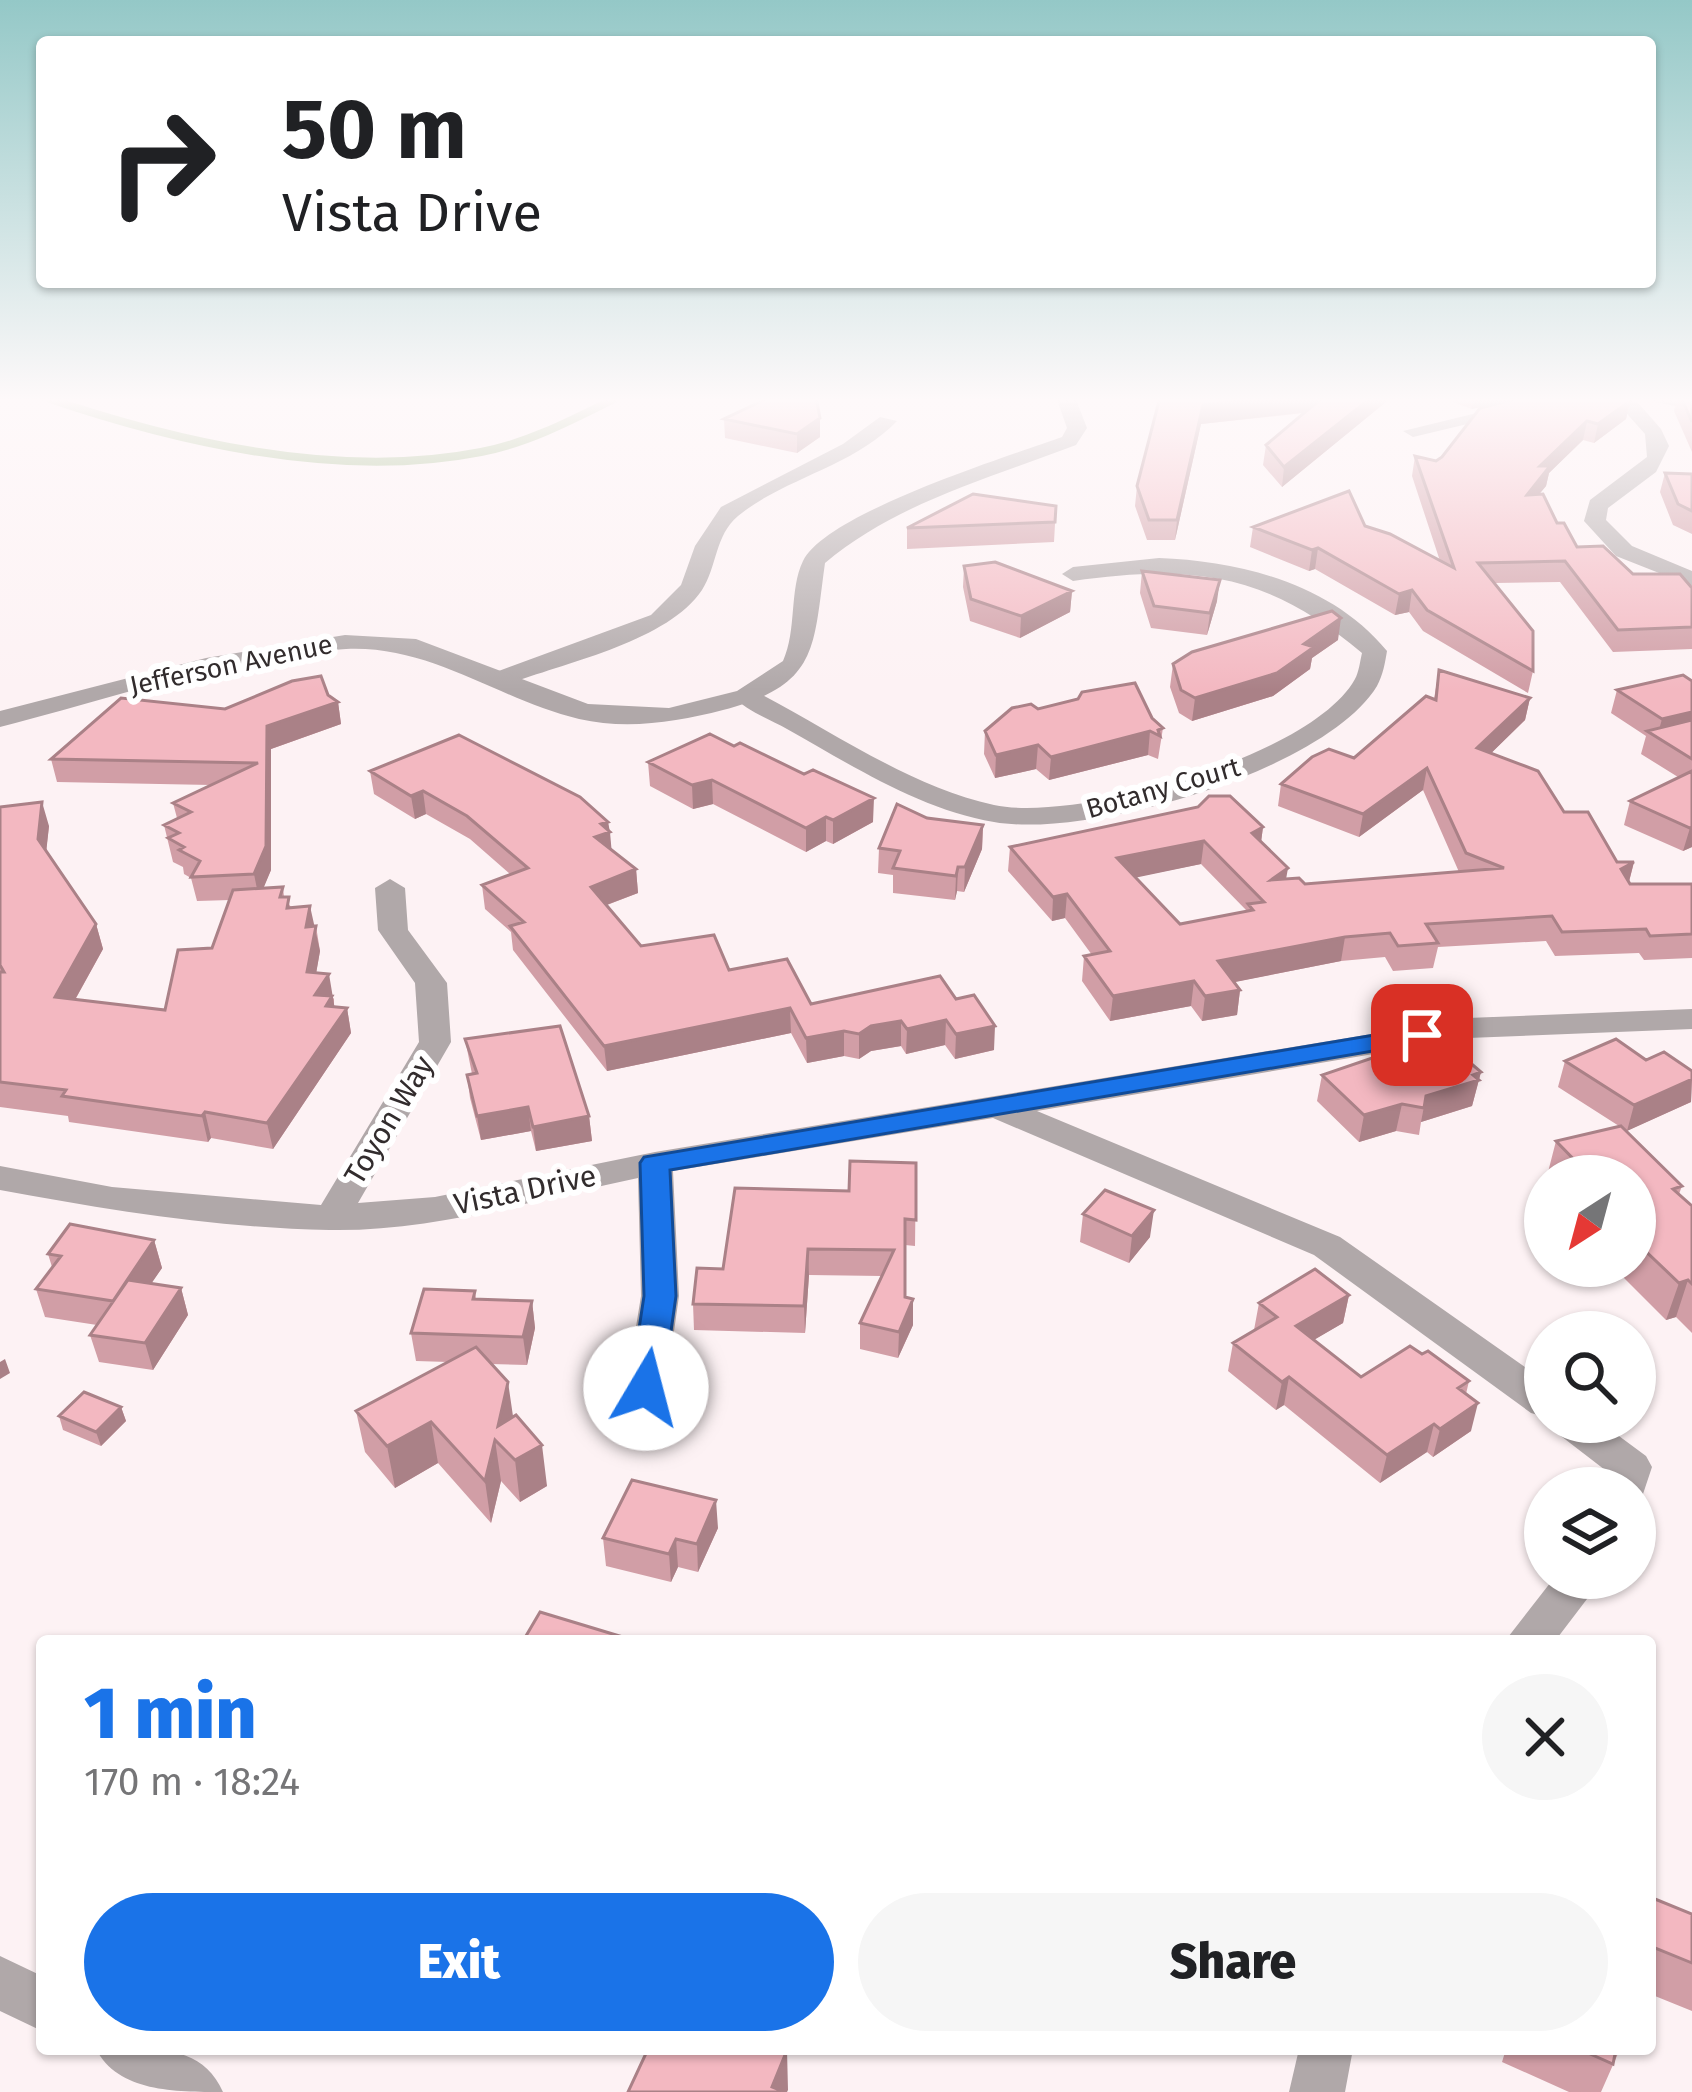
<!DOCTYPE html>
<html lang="en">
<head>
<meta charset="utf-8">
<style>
  :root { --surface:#fff; --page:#f6f6f6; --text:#202124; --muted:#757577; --accent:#1a73e8 }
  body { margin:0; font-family:"Fira Sans",sans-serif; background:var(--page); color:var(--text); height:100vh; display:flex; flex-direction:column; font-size:45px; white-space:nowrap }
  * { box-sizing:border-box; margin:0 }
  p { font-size:39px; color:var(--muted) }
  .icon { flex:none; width:66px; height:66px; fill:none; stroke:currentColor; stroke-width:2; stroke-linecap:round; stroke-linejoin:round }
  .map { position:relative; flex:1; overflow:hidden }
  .sheet { position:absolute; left:36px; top:1635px; width:1620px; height:420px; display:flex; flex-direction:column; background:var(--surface); border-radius:12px; box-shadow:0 3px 9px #0004 }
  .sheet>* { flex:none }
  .guide { position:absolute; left:36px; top:36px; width:1620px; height:252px; border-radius:12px; box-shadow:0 3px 9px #0004; background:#fff; color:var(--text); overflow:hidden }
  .needle { width:78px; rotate:216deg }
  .fabs { position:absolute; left:1524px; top:1155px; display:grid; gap:24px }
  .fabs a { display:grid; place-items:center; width:132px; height:132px; border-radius:50%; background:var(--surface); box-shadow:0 3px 9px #0004; font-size:60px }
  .pin { position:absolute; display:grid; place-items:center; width:102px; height:102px; color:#fff; margin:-51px; border-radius:24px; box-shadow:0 6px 18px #0006 }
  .me { position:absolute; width:132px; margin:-66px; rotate:8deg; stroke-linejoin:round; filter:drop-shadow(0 0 9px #0008) }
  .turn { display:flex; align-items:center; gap:42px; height:252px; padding:0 48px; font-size:54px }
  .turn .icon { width:156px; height:156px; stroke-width:2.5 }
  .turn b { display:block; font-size:84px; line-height:102px }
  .round { display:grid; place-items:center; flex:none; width:126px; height:126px; border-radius:63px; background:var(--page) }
  .head { display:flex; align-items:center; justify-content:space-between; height:204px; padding:0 48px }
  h1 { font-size:72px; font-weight:800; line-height:90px; color:var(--accent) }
  .primary-button { display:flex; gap:24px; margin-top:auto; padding:24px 48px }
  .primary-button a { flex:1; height:138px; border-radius:72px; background:var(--accent); color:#fff; font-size:48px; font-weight:800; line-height:138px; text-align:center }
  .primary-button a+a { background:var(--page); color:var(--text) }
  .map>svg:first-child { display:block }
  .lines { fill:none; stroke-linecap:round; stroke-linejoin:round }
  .stream { stroke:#8fae76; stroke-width:8 }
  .minor { fill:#b0a8a9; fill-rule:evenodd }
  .tertiary { fill:#b0a8a9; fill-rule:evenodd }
  .wall { fill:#d19ea6; fill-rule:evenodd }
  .shaded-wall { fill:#aa8187 }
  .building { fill:#f3b8c1; stroke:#aa8187; stroke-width:3; fill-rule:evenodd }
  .route { fill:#1a73e8; stroke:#114b97; stroke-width:3 }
  .labels { text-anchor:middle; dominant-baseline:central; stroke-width:12; stroke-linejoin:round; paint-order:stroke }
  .far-street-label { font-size:27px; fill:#322c2d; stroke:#fff }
  .street-label { font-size:30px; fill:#322c2d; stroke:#fff }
</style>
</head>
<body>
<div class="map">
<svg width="1692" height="2092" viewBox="0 0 1692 2092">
  <rect width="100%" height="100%" fill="#fdf2f4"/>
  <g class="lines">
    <path class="stream" d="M44,397c134,46 295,83 437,55 48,-9 93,-33 137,-55"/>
    <path class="minor" d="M1542,397h38l-167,40 -10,-6z
      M1612,397h21l28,32 8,17 -13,26 -48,36 -2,12 26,26 60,25v15l-76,-30 -32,-35 6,-21 57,-43 -2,-23z
      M1650,397l42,1v12l-40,-9z
      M880,417l17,4c-44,46 -113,57 -159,95 -23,19 -21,51 -36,74 -33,50 -133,72 -188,92h-18l-4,-5 4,-5 155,-57 30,-30 14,-39 26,-39 122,-63z
      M1159,558c82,3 173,26 228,93 -2,12 -4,24 -10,35 -52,85 -289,153 -383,136 -73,-12 -143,-57 -207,-93 -17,-10 -41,-18 -54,-33l13,-8 9,3c76,39 155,96 239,114 82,18 319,-49 361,-126 4,-7 5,-18 7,-26 -94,-80 -169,-89 -289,-72l-11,-7 11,-7z
      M390,879l15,9 3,42 39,53 4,59 -93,161 77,-6 220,-45 813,-134 224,-9v20l-224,9 -431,73 303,126 205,144v36l-14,-4 -217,-158 -321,-137 -320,53 6,125 -13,92 -6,10 -14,5 -14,-5 -6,-10 15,-92 -3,-118c-100,21 -206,54 -309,52 -110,-2 -221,-20 -329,-40v-24l112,21 209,18 98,-163 -4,-59 -37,-53 -3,-42z
      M1550,1422h50l46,34 6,11 -11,33 -6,2v-14h-30l4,-15 -52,-40z
      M1554,1578h49l-48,63h-50z
      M0,1956l42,20v55l-42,-20z
      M96,2049c47,0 105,-9 127,43 -48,0 -105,0 -127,-43z
      M1299,2049h54l-8,43h-56z"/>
    <path class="tertiary" d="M1056,397h19l12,31 -11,17c-86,33 -180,58 -251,118 -12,86 -6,122 -102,147 -46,12 -96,20 -144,9 -80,-19 -147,-74 -233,-70 -115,7 -235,50 -346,78v-16l206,-53 139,-23 71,4 172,65 81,4 68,-17 46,-30c14,-31 6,-71 20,-100 23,-48 206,-105 259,-124l5,-9z"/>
  </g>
  <path class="wall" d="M1160,397h232l-110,90 -19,-22 3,-20 38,-32 -103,11 -26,116h-28l-12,-34 2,-20z
    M1438,397h83l-49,12z
    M1677,397h15v55l-18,-41z
    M1630,401l-4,18 -32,24 -11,-3 -34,33 -3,13 -7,8 18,29 20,24 56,27 59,14v61l-79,3 -53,-70 -65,1 38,88 -5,22 -105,-62 -14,-19 -14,3 -80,-46 -6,2 -59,-24 3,-20 112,-1 75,35 -28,-85 3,-20 21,5z
    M820,418v19l-23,16 -72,-15 -1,-19z
    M1665,473l27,1v60l-19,-9 -13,-33z
    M1056,506l-2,36 -147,7v-21z
    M964,566l108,25 -2,21 -50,26 -50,-17 -7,-34z
    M1142,571l75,30 -10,34 -56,-7 -11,-35z
    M1338,640l-26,18 -2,11 -37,27 -81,25 -13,-8 -9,-26 3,-23z
    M1439,670l91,28 -5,22 -34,33 73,59 53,50h17l-5,20 1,2h62v74l-48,2 -5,-7 -84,3 -9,-15 -108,6 -5,21 -40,3 -8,-14 -44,4 -107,21 6,8 -3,25 -35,6 -11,-15 -81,15 -28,-40 2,-25 8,-1 -27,-37 -13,3 -44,-50 2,-24 253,-20 -2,15 25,37 19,5 154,-12 -36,-82 -64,47 -81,-31 3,-22 73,-26 80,-59zM1201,864l46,47 -67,13 -45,-47z
    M1692,681v166l-9,4 -59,-26 6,-24 48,-24 -37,-23 5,-18 -35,-23 6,-23z
    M328,695l10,7 3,22 -70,25v121l-8,18 20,-1 1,10 7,10 25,19 4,25 -4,22 18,26v7l13,2 4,25 -78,116 -62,-11 -3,4 -139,-20 -1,-6 -68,-9v-300l49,19 -3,25 50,73 7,25 -28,51 90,10 47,-62 18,-48 -33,1 -6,-23 -7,-4 -1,-7 -10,-5 -9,-37 13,-7 -4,-15 38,-18 -154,-3 -6,-23 174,-50z
    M1152,718l11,10 -5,31 -10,-4 -99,25 -13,-11 -41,9 -11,-24 1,-23z
    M648,762l225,60 -40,22 -7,-3 -20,11 -93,-48 -20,5 -43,-23z
    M370,771l238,51 3,28 25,19 2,24 -31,12 34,41 88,24 82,34 129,-28 54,74 -39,9 -10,-14 -39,9 -5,-8 -30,5 -12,8 -15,-3 -37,7 -16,-30 -184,38 -94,-121 -2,-18 -26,-23 -3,-24 29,-10 -41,-36 -44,-25 -11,5 -41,-25z
    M927,818l56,7 -1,24 -18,43 -7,-1 -2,9 -62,-7v-18l-15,-2 1,-25z
    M465,1039l124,77 3,25 -56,10 -5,-20 -50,9 -11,-42 -3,-23 5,-1z
    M1418,1058l63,14 -9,34 -51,16 -2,13 -23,-4 -37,11 -42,-41 5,-26z
    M1646,1060l46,11 -1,31 -65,29 56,55 -3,8 13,12v127l-16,-16 -10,3 -54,-54h23v-90h-88l9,-35 63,-15 -61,-39 7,-26z
    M916,1163l-1,83 -10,-1v52l8,28 -15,33 -38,-9v-26l22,-47 -73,-1 -4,58 -111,-3 -1,-26 30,-35 126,-78z
    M1083,1214l67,23 -21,26 -49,-21z
    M154,1240l8,28 -11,15 30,5 7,27 -35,55 -54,-8 -9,-27 7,-10 -52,-8 -9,-28 16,-22 -4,-13z
    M475,1291l1,8 56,2 3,27 -8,37 -36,-1 22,53 34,69 -27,16 -19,-21 -10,42 -53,-60 -43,25 -30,-36 -9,-41 92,-49 -32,-1 -5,-28z
    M1349,1295l-6,28 -30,17 48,37 61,-23 47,27 -3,13 5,37 -38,26 -6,-5 -47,31 -96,-78 -8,5 -48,-39 5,-28 21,-13 5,-27z
    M121,1407l5,14 -25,25 -38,-16 -4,-14z
    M718,1528l-20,44 -20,-5 -7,15 -65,-16 -3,-28z
    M1650,1897l42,17v97l-42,-17z
    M1506,2049h114l-19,43h-32l-67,-30z"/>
  <path class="shaded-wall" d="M1277,397h52l-2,13 -126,14 -26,116 2,-20 26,-115z
    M1372,397h20l-110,90 2,-20z
    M1474,397h47l-49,12z
    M1630,401l-4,18 -32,24 4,-19z
    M820,418v19l-23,16v-19z
    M1587,421l-4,19 -34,33 -3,13 -24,29 5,-20 13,-29z
    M1318,548l-3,21 -6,2 3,-21z
    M1220,580l-3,21 -10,34 3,-22z
    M1412,590l-3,22 -14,3 4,-21z
    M1072,591l-2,21 -50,26 1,-22z
    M1341,618l-3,22 -26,18 -2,11 -37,27 -81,25 3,-23 109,-54z
    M1530,698l-5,22 -52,51 4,-23z
    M338,702l3,22 -70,25v121l-12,29 -5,-25 13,-148z
    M1692,712v22l-35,3 5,-18z
    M1150,731l-2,24 -99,25 2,-23z
    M1038,745l-2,24 -41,9 1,-23z
    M1427,768l-4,22 -64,47 4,-23z
    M712,780l1,24 -20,5 -1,-24z
    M423,791l3,23 -11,5 -4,-23z
    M874,798l-1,24 -40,22v-24z
    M42,802l7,24 -4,37 -7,-24z
    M826,817v24l-20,11v-24z
    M608,822l2,10 2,23 -17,-18 6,-13z
    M983,825l-1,24 -18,43 1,-25z
    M1263,827l-3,23 -8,-17z
    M1692,827v20l-9,4 7,-23z
    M1204,841l-3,23 -86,18 2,-24z
    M1634,862l-6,23 -7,-16z
    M958,867l-1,24 -2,9 1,-24z
    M1288,868l-4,23 -13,-11z
    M636,869l2,24 -45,17 -2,-23z
    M1067,894l-2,24 -13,3 1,-24z
    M310,906l10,45 -8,46 -5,-25 -1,-45z
    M96,924l7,25 -41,74 -7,-26z
    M1345,937l-4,24 -126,25 3,-25z
    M329,974l8,48 10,-14 4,25 -78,116 -6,-26 48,-128z
    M1194,981l-3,25 -81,15 3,-25z
    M1240,990l-3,25 -35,6 3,-25z
    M790,1008l1,25 -184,38 -3,-25z
    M946,1020l-1,25 -39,9 1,-25z
    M901,1021v25l-30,5 -12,8v-25l12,-8z
    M995,1026l-1,24 -39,9 1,-25z
    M844,1031v25l-37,7 -1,-25z
    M1481,1072l-9,34 -51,16 5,-26z
    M1692,1079l-1,23 -64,29 7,-26z
    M1402,1104l-6,27 -37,11 5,-27z
    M528,1107l3,24 -50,9 -4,-24z
    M205,1112l6,26 -3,4 -6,-26z
    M589,1116l3,25 -56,10 -3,-24z
    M1154,1210l-4,27 -21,26 3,-27z
    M154,1240l8,28 -41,60 -8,-27z
    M808,1249l1,26 -4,58 -1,-27z
    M1688,1280l-12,37 -10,3 13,-37z
    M181,1288l7,27 -35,55 -8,-27z
    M1349,1295l-6,28 -53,31 6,-28z
    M913,1299v26l-15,33 1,-26z
    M532,1301l3,27 -8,37 -4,-28z
    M5,1359l5,14 -10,6v-17z
    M1289,1377l-5,28 -8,5 6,-28z
    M508,1382l6,41 -16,3z
    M1478,1403l-7,28 -38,26 7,-28z
    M121,1407l5,14 -25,25 -5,-14z
    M431,1422l7,41 -43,25 -8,-42z
    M1434,1424l-7,28 -47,31 7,-28z
    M495,1440l6,41 -10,42 -6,-42z
    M542,1445l5,41 -27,16 -5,-42z
    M716,1500l2,28 -20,44 -1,-28z
    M676,1539l2,28 -7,15 -2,-28z
    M787,2050l1,40 -1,2h-15v-5z"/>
  <path class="building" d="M770,397h46l4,21 -23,16 -73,-15z
    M1160,397h117l-74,8 -26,115h-28l-12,-34z
    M1323,397h49l-88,70 -18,-22z
    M1523,397h104l3,4 -32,23 -11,-3 -20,19 -27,26h10l-23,29 16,-1 14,29h7l13,24 26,-1 30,28h47l12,14v39l-74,3 -53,-69 -87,2 55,68v40l-106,-61 -15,-20 -13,4 -81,-46 -6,2 -59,-23 96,-36 16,35 25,8 64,34 -39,-112 21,5 6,-4 38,-49z
    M1681,397h11v25z
    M1665,473l27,1v37l-14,-7z
    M973,494l83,12 -1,16 -148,6z
    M995,562l77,29 -51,25 -50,-17 -7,-33z
    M1142,571l78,9 -10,33 -56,-7z
    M1332,611l9,7 -37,26 10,3 -37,26 -82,25 -14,-8 -8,-26 19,-12z
    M1439,670l91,28 -53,50 61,23 26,41h24l29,50h17l-13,7 9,15h62v50l-42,2 -4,-7 -84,3 -10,-16 -126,8 12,19 -40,3 -8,-13 -45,4 -127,24 22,29 -35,6 -11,-15 -81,15 -29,-40 26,-5 -43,-57 -14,3 -43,-50 188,-40 11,-11h21l33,31 -11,6 36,35 -17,12 28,-2 6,6 199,-16 -38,-15 -39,-85 -64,46 -82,-30 31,-27 17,-8 25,9 72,-62 10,4zM1204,841l60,61 -16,2 5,6 -73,14 -63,-66z
    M1683,675l9,6v31l-30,7 -45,-29z
    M321,676l7,19 10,7 -71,24 -1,120 -12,28 -63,3 9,-16 -21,-11 5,-3 -16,-9 11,-5 -15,-8 27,-13 -18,-9 85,-40 -207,-4 70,-61 104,11 67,-28z
    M1135,683l17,35 11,10 -5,2 2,6 -10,-5 -99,26 -13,-12 -42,10 -11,-24 27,-23 19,-4 7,5 40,-10 4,-7z
    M1692,720v39l-45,-28z
    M710,734l24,12 6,-3 64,31 9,-4 61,28 -41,22 -7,-3 -20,11 -94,-48 -20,5 -44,-23z
    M459,735l121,62 28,25 -7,2 9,8 -15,5 41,32 -45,18 50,59 73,-11 15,35 58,-11 24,45 129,-28 16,23 18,-4 21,31 -39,8 -10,-14 -39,9 -6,-8 -30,5 -12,8 -15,-3 -38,7 -16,-30 -186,38 -94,-120 14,-4 -42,-37 46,-17 -61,-52 -44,-25 -12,5 -41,-25z
    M1692,771v56l-2,1 -60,-27z
    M42,802l-4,37 58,85 -41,73 110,13 13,-60 34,-2 21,-58 50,-3 -3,10h9l-2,11 23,-2 -4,21 10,-1 -9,46 22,2 -14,21 17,1 -6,10 21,2 -80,115 -62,-11 -3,4 -140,-20 4,-6 -66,-8v-110h4l-4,-7v-158z
    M897,804l30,14 56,7 -18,42h-7l-2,9 -63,-8 7,-17 -21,-3z
    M560,1026l29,90 -56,11 -5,-20 -51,9 -10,-41 10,-2 -12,-34z
    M1616,1039l30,21 18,-8 28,19v8l-58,26 -69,-44z
    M1453,1048l28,24 -8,3 6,5 -53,16 -2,12 -22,-4 -38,11 -42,-40 59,-20 31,-3 6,6z
    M1621,1126l61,60 -9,3 19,17v78l-4,-4 -9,3 -44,-42v-65h-45l-34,-35z
    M850,1161l66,2v57l-11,-1v78l8,2 -14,33 -39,-9 34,-73 -86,-1 -4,57 -111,-2 4,-36 26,1 12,-81 114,3z
    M1105,1190l49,20 -22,26 -49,-22z
    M70,1224l84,16 -41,61 -77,-12 25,-33 -13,-2z
    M1315,1269l34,26 -53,31 65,51 49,-31 12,8 6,-3 41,30 -11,7 20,15 -38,26 -6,-5 -47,31 -98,-78 -7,5 -49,-39 44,-26 -18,-14z
    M128,1280l53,8 -36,55 -55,-8z
    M424,1289l51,2 -2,8 59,2 -9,36 -112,-4z
    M476,1347l32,35 -10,44 18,-11 26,30 -27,15 -20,-20 -10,41 -54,-59 -44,24 -31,-35z
    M84,1392l37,15 -25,25 -37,-16z
    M632,1480l84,20 -19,44 -21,-5 -7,15 -66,-16z
    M540,1612l96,29h-113z
    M1650,1897l42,17v49l-42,-17z
    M648,2049h136l3,1 -15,37 8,3 -1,2h-151z
    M1579,2049h37l-3,15z"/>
  <linearGradient id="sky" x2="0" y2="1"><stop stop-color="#94c8c7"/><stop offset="0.58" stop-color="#fef9fa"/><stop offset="1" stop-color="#fef9fa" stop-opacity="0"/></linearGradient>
  <rect width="1692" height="690" fill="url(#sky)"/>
  <path class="route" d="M1422,1027l10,3 4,5 -4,6 -762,129 6,126 -13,92 -5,9h-23l-5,-9 14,-92 -4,-133 4,-6z"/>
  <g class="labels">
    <g class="far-street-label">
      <text transform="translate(231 665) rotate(-12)">Jefferson Avenue</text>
      <text transform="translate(1163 788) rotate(-16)">Botany Court</text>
    </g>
    <g class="street-label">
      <text transform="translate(389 1120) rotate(-59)">Toyon Way</text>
      <text transform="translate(525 1190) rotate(-12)">Vista Drive</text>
    </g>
  </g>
</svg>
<div class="fabs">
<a><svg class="needle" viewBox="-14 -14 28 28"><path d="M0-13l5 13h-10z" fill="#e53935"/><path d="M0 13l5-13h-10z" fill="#757577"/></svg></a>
<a><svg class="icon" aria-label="search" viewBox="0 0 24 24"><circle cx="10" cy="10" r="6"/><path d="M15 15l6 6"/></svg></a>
<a><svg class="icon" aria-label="layers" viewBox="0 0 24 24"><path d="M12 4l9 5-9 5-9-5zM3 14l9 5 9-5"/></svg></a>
</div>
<div class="pin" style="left:1422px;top:1035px;background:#d93025"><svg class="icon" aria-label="arrive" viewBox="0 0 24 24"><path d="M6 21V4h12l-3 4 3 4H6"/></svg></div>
<svg class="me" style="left:646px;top:1388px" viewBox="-20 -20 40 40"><circle r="19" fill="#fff"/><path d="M0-13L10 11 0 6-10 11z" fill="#1a73e8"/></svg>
<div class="guide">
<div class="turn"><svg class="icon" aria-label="right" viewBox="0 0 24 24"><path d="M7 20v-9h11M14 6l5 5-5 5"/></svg><div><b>50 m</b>Vista Drive</div></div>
</div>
<section class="sheet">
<div class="head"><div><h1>1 min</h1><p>170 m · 18:24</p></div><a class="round"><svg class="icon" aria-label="close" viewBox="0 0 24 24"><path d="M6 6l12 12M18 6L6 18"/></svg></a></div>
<div class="primary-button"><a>Exit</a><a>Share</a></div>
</section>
</div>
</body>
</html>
